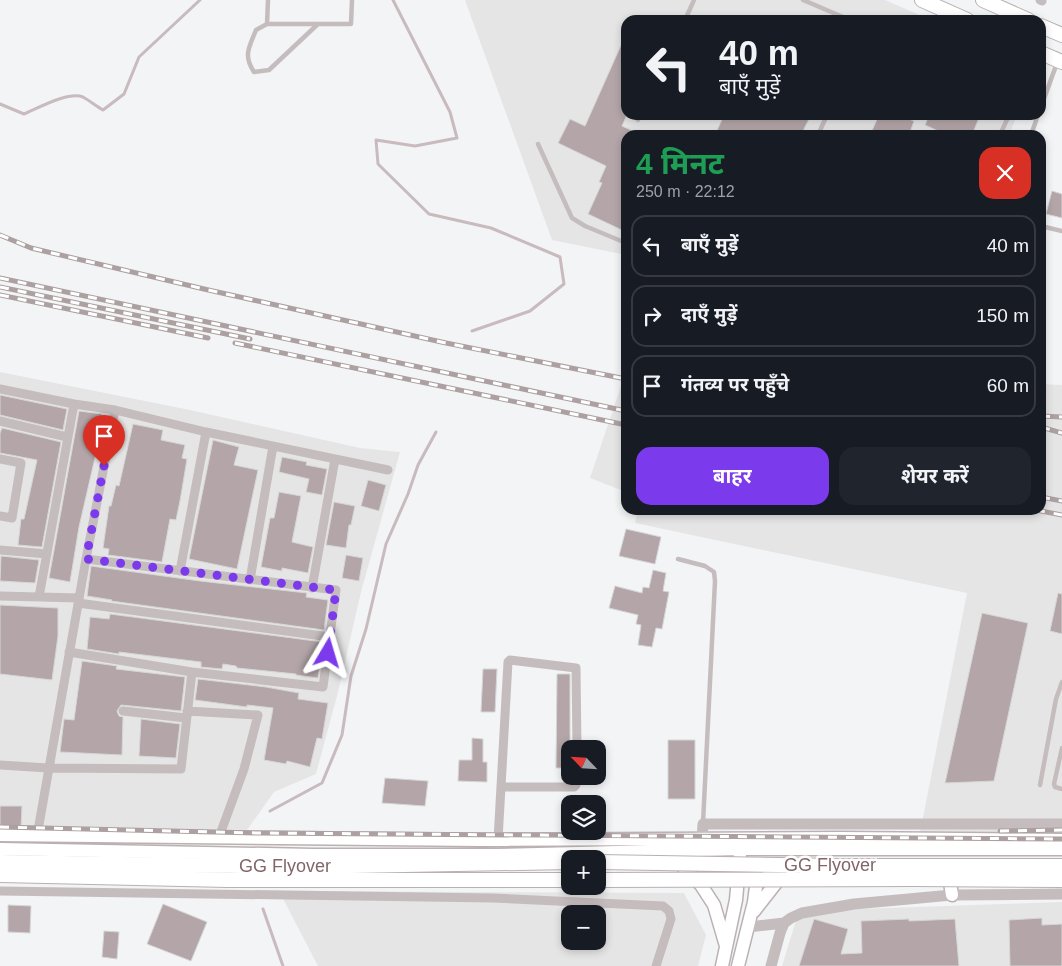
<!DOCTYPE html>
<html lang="hi">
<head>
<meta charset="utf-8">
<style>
  :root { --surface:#171b24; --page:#20242c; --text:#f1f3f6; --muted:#9ea1a6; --line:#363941; --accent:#7c3aed }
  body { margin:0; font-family:Helvetica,"Noto Sans Devanagari",sans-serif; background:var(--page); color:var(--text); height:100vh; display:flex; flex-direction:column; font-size:19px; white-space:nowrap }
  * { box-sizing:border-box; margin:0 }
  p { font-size:16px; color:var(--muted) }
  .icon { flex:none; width:28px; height:28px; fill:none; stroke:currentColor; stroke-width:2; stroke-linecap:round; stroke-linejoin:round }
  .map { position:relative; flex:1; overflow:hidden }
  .sheet { position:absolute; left:621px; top:130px; width:425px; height:385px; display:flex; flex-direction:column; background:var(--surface); border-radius:15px; box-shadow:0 2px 8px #0003 }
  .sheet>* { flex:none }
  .hud { position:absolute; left:621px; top:15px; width:425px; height:105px; border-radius:15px; box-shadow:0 2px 8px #0003; background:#171b24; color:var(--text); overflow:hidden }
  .needle { width:32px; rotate:295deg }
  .tools { position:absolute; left:561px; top:740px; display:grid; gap:10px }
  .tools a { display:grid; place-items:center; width:45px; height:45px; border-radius:10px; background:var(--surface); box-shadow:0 2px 8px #0003; font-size:25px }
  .pin { position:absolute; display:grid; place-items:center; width:42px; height:42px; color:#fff; margin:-51px -21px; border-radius:50% 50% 50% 0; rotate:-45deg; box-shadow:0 0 5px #0007 }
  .pin .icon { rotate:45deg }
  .me { position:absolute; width:55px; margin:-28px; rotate:7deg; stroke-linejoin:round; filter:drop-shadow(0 0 4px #0008) }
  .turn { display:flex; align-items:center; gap:18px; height:105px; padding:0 15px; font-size:22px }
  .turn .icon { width:65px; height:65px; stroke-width:2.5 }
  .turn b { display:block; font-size:35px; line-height:42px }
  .round { display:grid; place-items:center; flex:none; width:52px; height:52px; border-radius:15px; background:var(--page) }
  .overview { display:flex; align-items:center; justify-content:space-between; height:85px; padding:0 15px }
  h1 { font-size:30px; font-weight:700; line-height:38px; color:#1e9e55 }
  .cta { display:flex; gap:10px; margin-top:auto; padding:10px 15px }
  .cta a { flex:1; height:58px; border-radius:15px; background:var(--accent); color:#fff; font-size:20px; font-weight:700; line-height:58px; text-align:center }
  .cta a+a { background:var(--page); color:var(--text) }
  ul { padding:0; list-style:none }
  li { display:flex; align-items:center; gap:15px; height:62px; margin:0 10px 8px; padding:0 5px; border:2px solid var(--line); border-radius:15px }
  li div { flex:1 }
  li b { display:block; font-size:19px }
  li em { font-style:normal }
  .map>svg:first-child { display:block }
  .built { fill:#e6e5e6; fill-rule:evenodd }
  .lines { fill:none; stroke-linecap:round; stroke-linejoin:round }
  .stream { stroke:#c9babe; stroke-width:3 }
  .building { fill:#b4a6a8; stroke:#d5d6d7 }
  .secondary-casing { stroke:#bbb1b2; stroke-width:15 }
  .primary-casing { stroke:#b9b0b1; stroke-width:16 }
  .service { stroke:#c5bcbd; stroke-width:4.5 }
  .minor { stroke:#c5bcbd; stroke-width:9 }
  .tertiary { stroke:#c5bcbd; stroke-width:11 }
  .secondary { stroke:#fff; stroke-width:12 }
  .primary { stroke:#fff; stroke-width:14 }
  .rail-casing { stroke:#aca0a1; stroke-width:5 }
  .rail { stroke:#fff; stroke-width:3; stroke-dasharray:9; stroke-linecap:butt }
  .primary-bridge-casing { stroke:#b9b0b1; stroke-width:16; stroke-linecap:butt }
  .primary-bridge { stroke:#fff; stroke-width:14 }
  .route { stroke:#7c3aed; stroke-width:9; stroke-dasharray:0 16.2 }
  .labels { text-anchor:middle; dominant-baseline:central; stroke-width:5; stroke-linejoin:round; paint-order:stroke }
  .street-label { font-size:18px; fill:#836669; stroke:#fff }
</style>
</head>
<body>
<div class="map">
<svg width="1062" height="966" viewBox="0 0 1062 966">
  <rect width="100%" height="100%" fill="#f2f4f6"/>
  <path class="built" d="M465,0h420l46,20h-305v95h391l-8,20h-383v120l-74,-15z
    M0,372l190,38 170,38 40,4 -39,140 -24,104 -21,78 -42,18 -27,38 -247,-2z
    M1041,384l21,1v446l-143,7 48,-245 -332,-70 3,-13h403z
    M626,385v107l-36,-14 31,-92z
    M279,891l405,2 22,42 -8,31h-380zM570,914h28v27h-28z
    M1062,902v64h-280l17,-55z"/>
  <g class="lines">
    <path class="stream" d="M393,0l57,112 7,26 -42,8 -39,-6 2,24 51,50 62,14 69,29 4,27 -34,27 -58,20
      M0,104l24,10c14,-6 45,-23 59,-17 7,4 13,9 20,13l21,-16 15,-37 61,-57
      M270,811l52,-28 20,-48 9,-59 15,-47 20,-85 22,-50 10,-29 18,-33
      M263,909l20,57"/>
  </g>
  <path class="building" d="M626,34v83l-4,9 20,9h-16v97l-38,-18 14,-31 -3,-1 7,-16 -48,-23 12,-24 15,7z
    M724,115h87l-10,20h-86z
    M879,115h14l7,3 1,-2 13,5 -5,14h-9l-8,-3 -1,3h-21z
    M929,115h43l7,3 -7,17h-25l-22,-10z
    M1052,191l10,3v24l-16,-4z
    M0,395l67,14 -4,21 -63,-15z
    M79,411l23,3 -5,35 -18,78 -9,55 -21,-4z
    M133,424l30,6 -2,10 24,5 -3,13 5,1 -7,42 -4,19 -6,-1 -8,43 -54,-7 1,-6 -6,-1 6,-42h2l5,-21 3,1z
    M2,428l59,14 -19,105 -24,-2 3,-26h3l13,-59 -37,-7v-20z
    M213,440l26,7 -5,18 24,5 -21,99 -48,-10z
    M282,457l25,5 -1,3 21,4 -5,26 -16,-3 3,-13 -30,-7z
    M368,480l18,5 -7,26 -18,-5z
    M279,492l22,4 -9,46 21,5 -5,26 -26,-5v3l-21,-4 9,-49h4z
    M334,502l21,4 -4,19h-2l-3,23 -20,-3z
    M626,529l35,8 -6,27 -36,-8z
    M346,555l17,3 -4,23 -17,-3z
    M1,556l38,4 -4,23 -35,-2z
    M91,566l109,15 107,12 -1,4 22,3 -4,30 -213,-29 1,-1 -25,-4z
    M653,570l13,3 -3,18 6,1 -7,37 -6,-1 -4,19 -14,-2 3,-20 -5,-1 2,-9 -29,-7 6,-22 27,7 1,-6 6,1z
    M1058,593l4,1v40l-12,-3z
    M0,605l58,3v28l-6,44 -52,-6z
    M982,613l46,10 -34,158 -49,2z
    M110,614l213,28 -5,36 -22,-3v-1l-59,-6 -1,-2 -13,-2 -1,5 -21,-2v-5l-82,-10v2l-32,-5 3,-32 19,2z
    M82,661l35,5 -1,3 69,8 -4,34 -60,-6 -4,6 2,5 4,1 -1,38 -62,-3 4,-33 10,1z
    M483,669h14l-2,43h-14z
    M557,674h13v94h-14z
    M198,679l68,8 33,6 -1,6 30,4 -6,36 -5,-1 -7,29 -23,-6 -1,3 -22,-4 9,-52 -26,-3v2l-52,-7z
    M141,719l39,5 -4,34 -37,-2z
    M472,738l11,1v23h4v20l-29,-1 1,-21h13z
    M668,740h27v59h-27z
    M385,778l43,3 -3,25 -43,-3z
    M0,806h22l-1,21h-21z
    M163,904l44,18 -16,39 -44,-17z
    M8,905l23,1 -1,27 -22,-1z
    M1042,918v7l20,-1v42h-52l-1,-46z
    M814,919l34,10 -7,25 21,-1 -1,-32 48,-2v2l46,-2 4,47h-160z
    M104,931l15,1 -2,27 -15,-2z"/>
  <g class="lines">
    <g class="secondary-casing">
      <path id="secondary" d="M0,835l481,5 360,-2 221,2
        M0,849l313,6h184l243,-6h322
        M675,859l26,26 13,20 12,41
        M948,870l4,25
        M754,911l29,-37
        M722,966l14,-66 4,-45
        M738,966l16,-64 4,-31"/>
    </g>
    <g class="primary-casing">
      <path id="primary" d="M922,0l45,20
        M983,0l45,20
        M1041,26l21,9
        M1041,53l21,9
        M0,862l298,5 272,-5
        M0,875l228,5h342"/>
    </g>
    <path class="service" d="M803,0l47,20
      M685,20l9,-20
      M267,24l1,-24
      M318,24l-49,46 -15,2c-11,-17 -5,-24 2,-42l11,-6h84l1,-24
      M1041,107l16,-44
      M638,120l2,-5
      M818,135l9,-20
      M1000,135l9,-20
      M1031,135l7,-20
      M538,144l34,74 13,8 41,17
      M1041,226l21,5
      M678,559l27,7 9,6 1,9 -12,242
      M1062,748l-8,36 1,3 7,2
      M1040,785l16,-86 6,-17"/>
    <path class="minor" d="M1040,0l2,1
      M0,389l74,15 41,6 91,22 182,38
      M0,421l67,16
      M0,459l21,4 -9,55 -12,-2
      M0,550l47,4
      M180,571l26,-139
      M250,580l23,-134
      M312,588l23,-129
      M0,596l79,2
      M39,597l35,-193
      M78,603l252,34
      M69,652l123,20 131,15 13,-97 -250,-31
      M123,711l63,7
      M187,711l71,4 -14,54 -25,68
      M0,765l48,3 133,1 11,-97
      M501,787h73l2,-2v-9
      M37,836l49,-277 29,-149
      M498,840l10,-178 2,-2 66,8 1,81
      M0,891l493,7 170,8 6,5 2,8 -15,47"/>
    <path class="tertiary" d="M702,840l1,-16h359
      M748,927l36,-4
      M771,966l9,-33 4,-10 7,-5 11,-5 52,-9 98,-9 110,-1"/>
    <use href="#secondary" class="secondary"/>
    <use href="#primary" class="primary"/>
    <g class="rail-casing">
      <path id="rail" d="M0,235l31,13 173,41 242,54 180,36
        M0,278l626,133
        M0,287l250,52
        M0,295l208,43
        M235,343l391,82
        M1041,416l21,1
        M1041,427l21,6
        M1041,497l21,4
        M1036,510l26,5
        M0,827l259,6 803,6
        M1000,831l62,-1"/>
    </g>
    <use href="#rail" class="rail"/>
    <g class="primary-bridge-casing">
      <path id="primary-bridge" d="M598,862l241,4h223
        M598,880l317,-1 147,1"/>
    </g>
    <use href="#primary-bridge" class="primary-bridge"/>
  </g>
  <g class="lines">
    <path class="route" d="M104,466l-18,93 250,31 -8,63"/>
  </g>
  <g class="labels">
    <g class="street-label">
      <text x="830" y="865">GG Flyover</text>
      <text x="285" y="866">GG Flyover</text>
    </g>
  </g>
</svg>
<div class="tools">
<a><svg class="needle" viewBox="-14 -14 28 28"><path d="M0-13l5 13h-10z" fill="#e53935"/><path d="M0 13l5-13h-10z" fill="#9ea1a6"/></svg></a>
<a><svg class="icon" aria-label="layers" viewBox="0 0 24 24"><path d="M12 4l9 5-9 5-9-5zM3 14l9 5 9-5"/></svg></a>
<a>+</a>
<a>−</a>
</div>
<div class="pin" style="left:104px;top:466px;background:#d93025"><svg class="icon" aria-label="arrive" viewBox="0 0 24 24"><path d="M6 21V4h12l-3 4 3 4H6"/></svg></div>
<svg class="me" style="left:328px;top:653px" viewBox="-20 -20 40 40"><path d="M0-17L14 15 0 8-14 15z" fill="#7c3aed" stroke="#fff" stroke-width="4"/></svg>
<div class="hud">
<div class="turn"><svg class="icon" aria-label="left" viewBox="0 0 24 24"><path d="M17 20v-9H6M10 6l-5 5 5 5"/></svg><div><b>40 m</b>बाएँ मुड़ें</div></div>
</div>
<section class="sheet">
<div class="overview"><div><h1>4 मिनट</h1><p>250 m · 22:12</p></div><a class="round" style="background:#d93025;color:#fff"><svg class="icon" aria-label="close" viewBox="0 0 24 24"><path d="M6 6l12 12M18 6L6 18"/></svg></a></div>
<ul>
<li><svg class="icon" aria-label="left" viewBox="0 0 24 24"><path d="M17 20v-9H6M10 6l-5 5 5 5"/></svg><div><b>बाएँ मुड़ें</b></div><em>40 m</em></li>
<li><svg class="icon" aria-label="right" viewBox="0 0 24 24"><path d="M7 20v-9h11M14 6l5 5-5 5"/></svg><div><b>दाएँ मुड़ें</b></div><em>150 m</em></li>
<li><svg class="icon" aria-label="arrive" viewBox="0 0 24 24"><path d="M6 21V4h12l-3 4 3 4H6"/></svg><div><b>गंतव्य पर पहुँचे</b></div><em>60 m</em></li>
</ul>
<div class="cta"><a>बाहर</a><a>शेयर करें</a></div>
</section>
</div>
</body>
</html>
